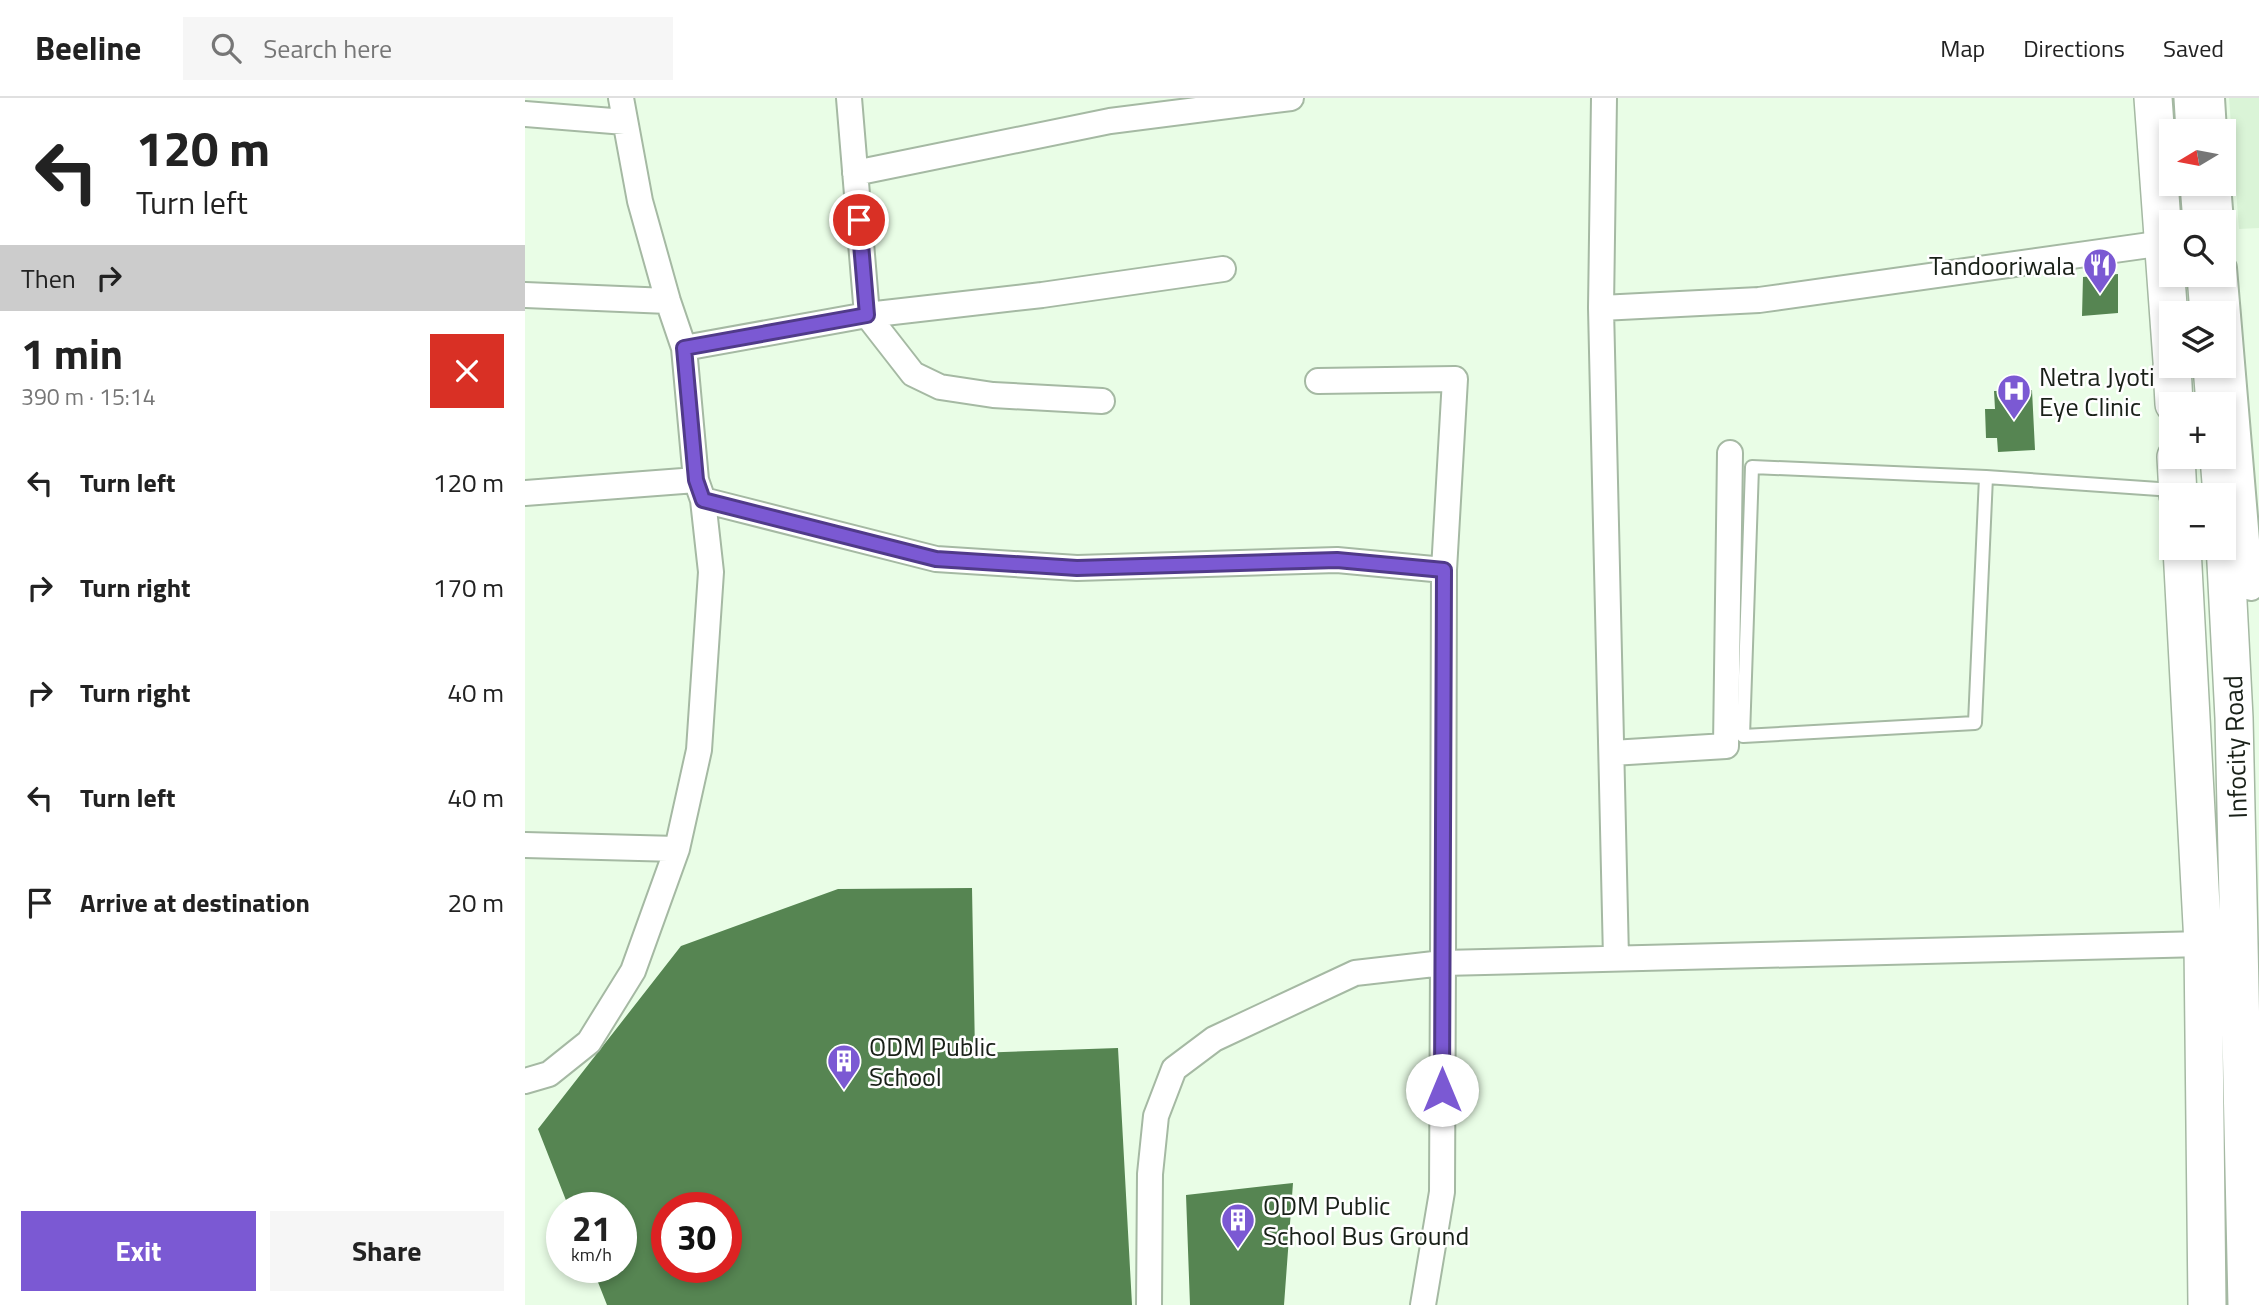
<!DOCTYPE html>
<html lang="en">
<head>
<meta charset="utf-8">
<style>
  :root { --surface:#fff; --page:#f6f6f6; --text:#222; --muted:#767676; --line:#e0e0e0; --accent:#7b59d3 }
  body { margin:0; font-family:"Titillium Web",sans-serif; background:var(--page); color:var(--text); height:100vh; display:flex; flex-direction:column; font-size:26px; white-space:nowrap }
  * { box-sizing:border-box; margin:0 }
  p { font-size:23px; color:var(--muted) }
  .icon { flex:none; width:38px; height:38px; fill:none; stroke:currentColor; stroke-width:2; stroke-linecap:round; stroke-linejoin:round }
  .map { position:relative; flex:1; overflow:hidden }
  .side { display:flex; flex-direction:column; background:var(--surface); width:525px }
  .side>* { flex:none }
  .top-card { background:#fff; color:var(--text); overflow:hidden }
  .needle { width:46px; rotate:260deg }
  .tools { position:absolute; left:1634px; top:21px; display:grid; gap:14px }
  .tools a { display:grid; place-items:center; width:77px; height:77px; border-radius:0px; background:var(--surface); box-shadow:0 4px 10px #0003; font-size:35px }
  .speed { position:absolute; left:21px; top:1094px; display:flex; gap:14px; font-size:35px; font-weight:700; text-align:center }
  .speed>* { display:grid; place-content:center; width:91px; height:91px; border-radius:50%; background:var(--surface); box-shadow:0 4px 10px #0003; line-height:1 }
  .speed small { font-size:18px; font-weight:400 }
  .speed .limit { border:10px solid #d22; background:#fff; color:#111 }
  .pin { position:absolute; display:grid; place-items:center; width:60px; height:60px; color:#fff; margin:-30px; border:4px solid #fff; border-radius:50%; box-shadow:0 2px 7px #0007 }
  .me { position:absolute; width:77px; margin:-38px; rotate:0deg; stroke-linejoin:round; filter:drop-shadow(0 0 5px #0008) }
  .turn { display:flex; align-items:center; gap:24px; height:147px; padding:0 21px; font-size:32px }
  .turn .icon { width:91px; height:91px; stroke-width:2.5 }
  .turn b { display:block; font-size:49px; line-height:60px }
  .then { display:flex; align-items:center; height:66px; padding:0 21px; background:#0003; gap:14px; font-size:26px }
  .round { display:grid; place-items:center; flex:none; width:74px; height:74px; border-radius:0px; background:var(--page) }
  .summary { display:flex; align-items:center; justify-content:space-between; height:119px; padding:0 21px }
  h1 { font-size:42px; font-weight:700; line-height:52px }
  .button { display:flex; gap:14px; margin-top:auto; padding:14px 21px }
  .button a { flex:1; height:80px; border-radius:0px; background:var(--accent); color:#fff; font-size:28px; font-weight:700; line-height:80px; text-align:center }
  .button a+a { background:var(--page); color:var(--text) }
  ul { padding:0; list-style:none }
  li { display:flex; align-items:center; gap:21px; height:105px; padding:0 21px }
  li div { flex:1 }
  li b { display:block; font-size:26px }
  li em { font-style:normal }
  header { display:flex; align-items:center; gap:42px; box-sizing:border-box; height:98px; padding:0 35px; background:var(--surface); border-bottom:2px solid var(--line) }
  header strong { font-size:33px }
  nav { display:flex; gap:38px; margin-inline-start:auto; font-size:24px }
  .search { width:490px; height:63px; background:var(--page); display:flex; align-items:center; gap:18px; box-sizing:border-box; padding:0 24px; border-radius:0px; color:var(--muted); font-size:26px }
  main { display:flex; flex:1; min-height:0 }
  .map>svg:first-child { display:block }
  .built { fill:#daf4d7 }
  .building { fill:#568552; fill-rule:evenodd }
  .lines { fill:none; stroke-linecap:round; stroke-linejoin:round }
  .lane-casing { stroke:#a5b9a3; stroke-width:16 }
  .street-casing { stroke:#a5b9a3; stroke-width:28 }
  .primary-casing { stroke:#a5b9a3; stroke-width:40 }
  .lane { stroke:#fff; stroke-width:12 }
  .street { stroke:#fff; stroke-width:24 }
  .primary { stroke:#fff; stroke-width:37 }
  .route-casing { stroke:#503a89; stroke-width:18 }
  .route { stroke:#7b59d3; stroke-width:12 }
  .labels { text-anchor:middle; dominant-baseline:central; stroke-width:5; stroke-linejoin:round; paint-order:stroke }
  .poi-label { font-size:26px; fill:#192018; stroke:#fff; text-anchor:start }
  .street-label { font-size:26px; fill:#192018; stroke:#fff }
</style>
</head>
<body>
<header>
<strong>Beeline</strong>
<div class="search"><svg class="icon" aria-label="search" viewBox="0 0 24 24"><circle cx="10" cy="10" r="6"/><path d="M15 15l6 6"/></svg>Search here</div>
<nav><a>Map</a><a>Directions</a><a>Saved</a></nav>
</header>
<main>
<section class="side">
<div class="top-card">
<div class="turn"><svg class="icon" aria-label="left" viewBox="0 0 24 24"><path d="M17 20v-9H6M10 6l-5 5 5 5"/></svg><div><b>120 m</b>Turn left</div></div>
<div class="then">Then<svg class="icon" aria-label="right" viewBox="0 0 24 24"><path d="M7 20v-9h11M14 6l5 5-5 5"/></svg></div>
</div>
<div class="summary"><div><h1>1 min</h1><p>390 m · 15:14</p></div><a class="round" style="background:#d93025;color:#fff"><svg class="icon" aria-label="close" viewBox="0 0 24 24"><path d="M6 6l12 12M18 6L6 18"/></svg></a></div>
<ul>
<li><svg class="icon" aria-label="left" viewBox="0 0 24 24"><path d="M17 20v-9H6M10 6l-5 5 5 5"/></svg><div><b>Turn left</b></div><em>120 m</em></li>
<li><svg class="icon" aria-label="right" viewBox="0 0 24 24"><path d="M7 20v-9h11M14 6l5 5-5 5"/></svg><div><b>Turn right</b></div><em>170 m</em></li>
<li><svg class="icon" aria-label="right" viewBox="0 0 24 24"><path d="M7 20v-9h11M14 6l5 5-5 5"/></svg><div><b>Turn right</b></div><em>40 m</em></li>
<li><svg class="icon" aria-label="left" viewBox="0 0 24 24"><path d="M17 20v-9H6M10 6l-5 5 5 5"/></svg><div><b>Turn left</b></div><em>40 m</em></li>
<li><svg class="icon" aria-label="arrive" viewBox="0 0 24 24"><path d="M6 21V4h12l-3 4 3 4H6"/></svg><div><b>Arrive at destination</b></div><em>20 m</em></li>
</ul>
<div class="button"><a>Exit</a><a>Share</a></div>
</section>
<div class="map">
<svg width="1734" height="1207" viewBox="0 0 1734 1207">
  <rect width="100%" height="100%" fill="#e9fde6"/>
  <path class="built" d="M1704,0h30v130l-20,1z"/>
  <path class="building" d="M1593,176v39l-36,3 1,-39z
    M1507,292l3,60 -37,2 -1,-14h-11l-1,-29h10l-1,-18z
    M447,790l3,165 143,-5 14,257h-525l-15,-38h29v-59h-52l-31,-79 143,-183 157,-57zM142,1110h59v59h-59z
    M768,1085l-9,122h-94l-4,-110z"/>
  <g class="lines">
    <g class="lane-casing">
      <path id="lane" d="M1461,379l-11,246 -232,13 9,-269 234,10 187,13"/>
    </g>
    <g class="street-casing">
      <path id="street" d="M324,0l18,217 46,59 27,13 53,8 109,6
        M1687,0l2,33
        M0,16l100,8
        M330,75l255,-52 181,-23
        M1693,86l3,38
        M1699,170l27,320
        M0,197l143,6
        M1076,210l3,-210
        M159,250l183,-33 175,-20 181,-26
        M0,395l171,-13
        M178,402l233,59 141,9 260,-8 107,10 11,-191 -137,2
        M919,472l-1,393 760,-19
        M1087,655l114,-7 4,-293
        M0,747l152,4
        M1091,860l-15,-650 158,-8 405,-57
        M0,983l24,-7 40,-32 44,-71 44,-122 22,-99 12,-178 -8,-72 -7,-20 -12,-132 -16,-47 -28,-100 -19,-103
        M624,1207l1,-131 6,-58 18,-47 40,-30 141,-66 88,-10 -1,229 -19,113"/>
    </g>
    <g class="primary-casing">
      <path id="primary" d="M1628,0l19,263
        M1668,0l2,33
        M1674,86l3,38
        M1681,177l3,38
        M1647,268l2,38
        M1687,268l3,38
        M1651,359l2,38
        M1694,359l3,38
        M1699,426l10,194 13,587
        M1657,450l21,396 4,361"/>
    </g>
    <use href="#lane" class="lane"/>
    <use href="#street" class="street"/>
    <use href="#primary" class="primary"/>
  </g>
  <g class="lines">
    <g class="route-casing">
      <path id="route" d="M334,122l8,95 -183,33 12,132 7,20 233,59 141,9 260,-8 107,10 -2,520"/>
    </g>
    <use href="#route" class="route"/>
  </g>
  <defs>
    <g id="restaurant-pin" transform="scale(1.75)"><path d="M0 17L-7.5 6A9.5 9.5 0 1 1 7.5 6Z" fill="#7b59d3" stroke="#fff"/><path d="M-5-6h1v4h1v-4h1v4h1v-4h1v5L-1.5 .5V6h-2V.5L-5-1ZM5-6V6H3V1.5H1.5Q1.5-4 5-6Z" fill="#fff"/></g>
    <g id="hospital-pin" transform="scale(1.75)"><path d="M0 17L-7.5 6A9.5 9.5 0 1 1 7.5 6Z" fill="#7b59d3" stroke="#fff"/><path d="M-5-5h3v3.5h4V-5h3V5h-3V1.5h-4V5h-3Z" fill="#fff"/></g>
    <g id="building-pin" transform="scale(1.75)"><path d="M0 17L-7.5 6A9.5 9.5 0 1 1 7.5 6Z" fill="#7b59d3" stroke="#fff"/><path d="M-4-6H4V6H1V3H-1V6H-4ZM-2.5-4.3h1.7v1.8h-1.7ZM.8-4.3h1.7v1.8H.8ZM-2.5-1h1.7V.8h-1.7ZM.8-1h1.7V.8H.8Z" fill="#fff"/></g>
  </defs>
  <g fill-rule="evenodd">
    <use href="#restaurant-pin" x="1575" y="167"/>
    <use href="#hospital-pin" x="1489" y="293"/>
    <use href="#building-pin" x="319" y="963"/>
    <use href="#building-pin" x="713" y="1122"/>
  </g>
  <g class="labels">
    <g class="poi-label">
      <text x="1550" y="167" text-anchor="end">Tandooriwala</text>
      <text x="1514" y="278">Netra Jyoti<tspan x="1514" dy="30">Eye Clinic</tspan></text>
      <text x="344" y="948">ODM Public<tspan x="344" dy="30">School</tspan></text>
      <text x="738" y="1107">ODM Public<tspan x="738" dy="30">School Bus Ground</tspan></text>
    </g>
    <g class="street-label">
      <text transform="translate(1710 649) rotate(-92)">Infocity Road</text>
    </g>
  </g>
</svg>
<div class="tools">
<a><svg class="needle" viewBox="-14 -14 28 28"><path d="M0-13l5 13h-10z" fill="#e53935"/><path d="M0 13l5-13h-10z" fill="#767676"/></svg></a>
<a><svg class="icon" aria-label="search" viewBox="0 0 24 24"><circle cx="10" cy="10" r="6"/><path d="M15 15l6 6"/></svg></a>
<a><svg class="icon" aria-label="layers" viewBox="0 0 24 24"><path d="M12 4l9 5-9 5-9-5zM3 14l9 5 9-5"/></svg></a>
<a>+</a>
<a>−</a>
</div>
<div class="speed"><div>21<small>km/h</small></div><div class="limit">30</div></div>
<div class="pin" style="left:334px;top:122px;background:#d93025"><svg class="icon" aria-label="arrive" viewBox="0 0 24 24"><path d="M6 21V4h12l-3 4 3 4H6"/></svg></div>
<svg class="me" style="left:917px;top:992px" viewBox="-20 -20 40 40"><circle r="19" fill="#fff"/><path d="M0-13L10 11 0 6-10 11z" fill="#7b59d3"/></svg>
</div>
</main>
</body>
</html>
